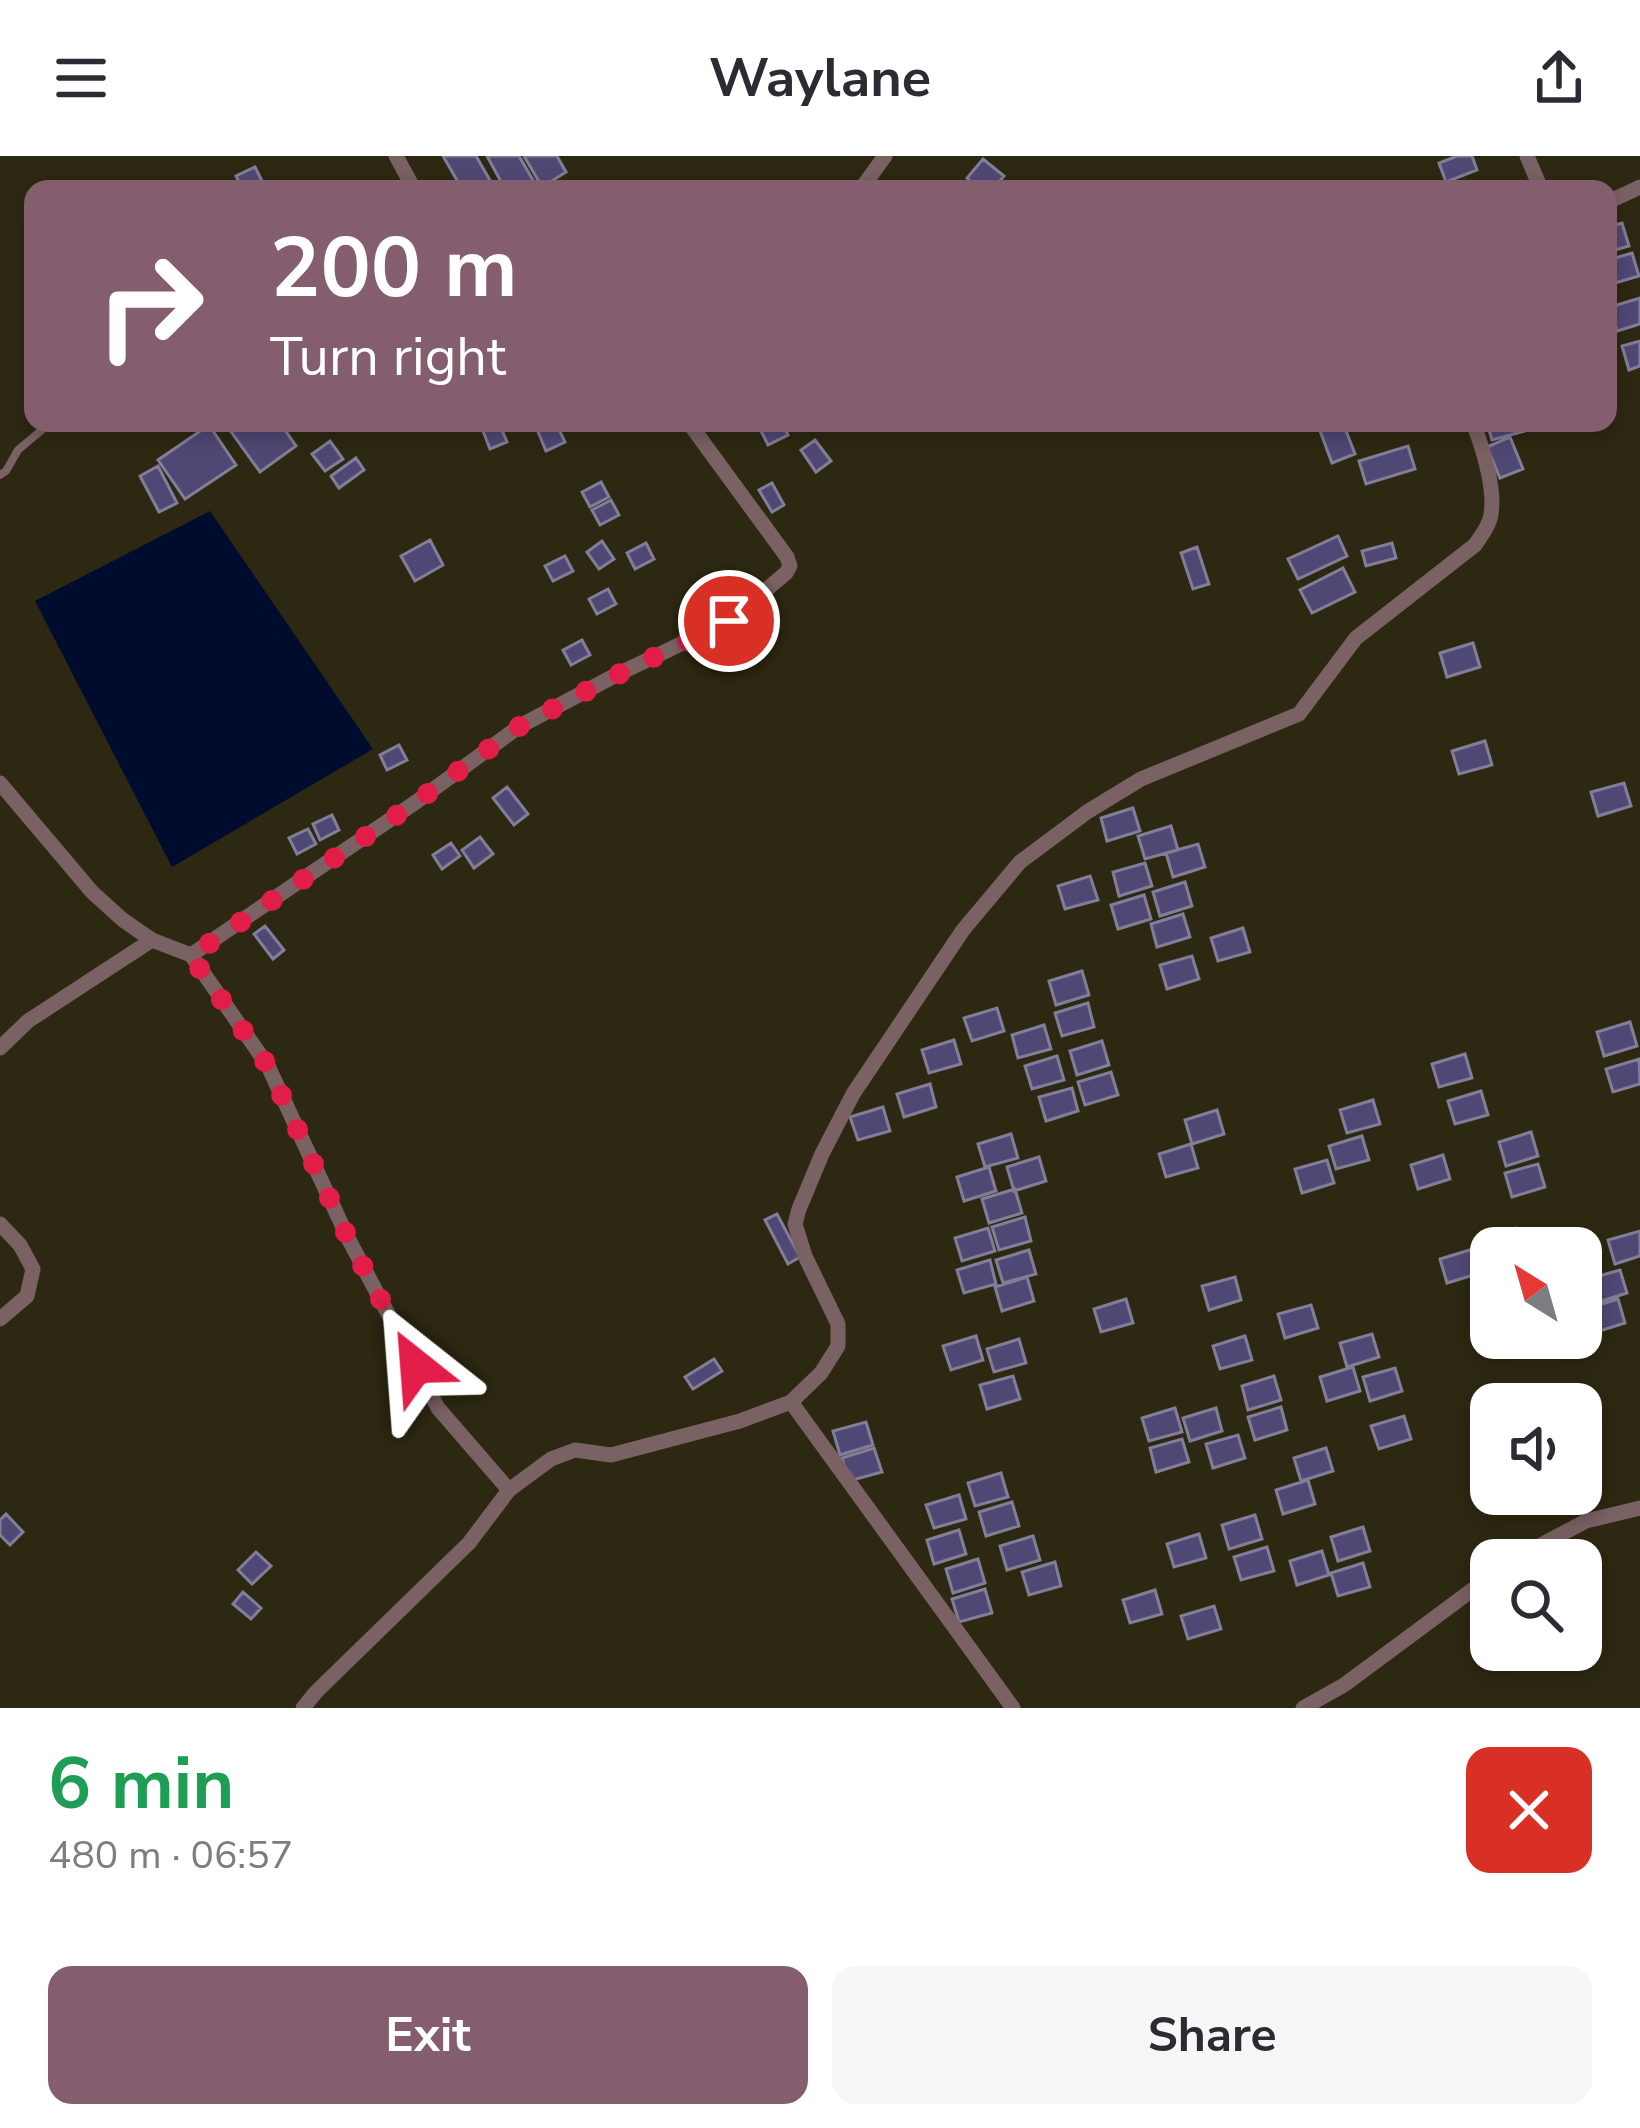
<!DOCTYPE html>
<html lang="en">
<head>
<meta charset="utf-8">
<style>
  :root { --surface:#fff; --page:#f7f7f7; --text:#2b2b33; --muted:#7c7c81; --accent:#845d6e }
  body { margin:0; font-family:"Nunito Sans",sans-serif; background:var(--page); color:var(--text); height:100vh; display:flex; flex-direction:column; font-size:45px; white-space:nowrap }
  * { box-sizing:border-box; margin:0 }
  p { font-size:39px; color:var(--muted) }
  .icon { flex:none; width:66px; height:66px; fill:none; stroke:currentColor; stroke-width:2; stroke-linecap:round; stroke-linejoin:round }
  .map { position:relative; height:1552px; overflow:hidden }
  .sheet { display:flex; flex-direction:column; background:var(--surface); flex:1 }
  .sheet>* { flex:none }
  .hud { position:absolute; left:24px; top:24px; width:1593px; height:252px; border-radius:24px; box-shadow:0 6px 18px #0003; background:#845d6e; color:#fff; overflow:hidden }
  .needle { width:78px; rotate:323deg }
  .buttons { position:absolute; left:1470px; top:1071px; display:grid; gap:24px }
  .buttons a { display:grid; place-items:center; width:132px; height:132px; border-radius:24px; background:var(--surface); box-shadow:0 6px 18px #0003; font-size:60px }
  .pin { position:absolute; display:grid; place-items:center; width:102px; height:102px; color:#fff; margin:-51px; border:6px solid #fff; border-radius:50%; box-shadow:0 3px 12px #0007 }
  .me { position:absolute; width:132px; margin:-66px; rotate:332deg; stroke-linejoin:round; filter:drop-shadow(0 0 9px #0008) }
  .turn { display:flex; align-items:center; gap:42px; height:252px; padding:0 48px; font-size:54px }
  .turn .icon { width:156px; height:156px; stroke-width:2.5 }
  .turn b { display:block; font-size:84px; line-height:102px }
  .round { display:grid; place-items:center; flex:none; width:126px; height:126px; border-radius:24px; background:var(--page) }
  .summary { display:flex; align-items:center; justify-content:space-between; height:204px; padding:0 48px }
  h1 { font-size:72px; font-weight:700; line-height:90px; color:#1e9e55 }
  .button { display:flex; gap:24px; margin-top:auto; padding:24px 48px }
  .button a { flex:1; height:138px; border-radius:24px; background:var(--accent); color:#fff; font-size:48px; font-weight:700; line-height:138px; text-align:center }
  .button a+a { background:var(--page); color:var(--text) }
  header { display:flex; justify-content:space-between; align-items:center; height:156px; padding:0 48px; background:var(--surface); font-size:54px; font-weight:700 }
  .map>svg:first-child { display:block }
  .water { fill:#000c2e }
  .building { fill:#504874; stroke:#827e97; stroke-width:3 }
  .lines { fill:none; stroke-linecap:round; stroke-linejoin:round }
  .lane { stroke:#7a6163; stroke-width:8 }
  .street { stroke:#7a6163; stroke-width:15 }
  .route { stroke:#e11d48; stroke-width:21; stroke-dasharray:0 37.8 }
</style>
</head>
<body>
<header><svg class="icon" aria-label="menu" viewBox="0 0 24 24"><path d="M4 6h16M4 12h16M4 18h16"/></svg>Waylane<svg class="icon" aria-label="share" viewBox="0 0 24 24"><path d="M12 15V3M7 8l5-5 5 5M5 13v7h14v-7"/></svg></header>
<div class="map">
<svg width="1640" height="1552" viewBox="0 0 1640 1552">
  <rect width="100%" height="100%" fill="#2d2811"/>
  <path class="water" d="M210,355l163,238 -201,118 -137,-266z"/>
  <path class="building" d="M443,0h33l15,26 -11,7h-18z
    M487,0h32l18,31 -32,2z
    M524,0h33l9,16 -24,15z
    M1457,0h15l5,14 -31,12 -7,-19z
    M983,3l21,17 -11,13h-14l-12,-11z
    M255,11l11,22h-23l-7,-13z
    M1622,67l7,23 -21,6v-25z
    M1632,97l7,23 -31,9v-25z
    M1640,142v26l-23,7 -7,-24z
    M1640,185v25l-11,4 -7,-24z
    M238,267h42l16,23 -36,26 -31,-43z
    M487,267h12l8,19 -17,7 -9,-23z
    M545,267h11l9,19 -19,9 -10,-24z
    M757,267h25l6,12 -20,10z
    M1343,267l12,31 -23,9 -12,-32z
    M1487,267h36l2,8 -33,9z
    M209,269l27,40 -51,34 -27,-39z
    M1510,281l13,32 -23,9 -13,-31z
    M815,284l16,21 -15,11 -15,-22z
    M330,285l13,18 -18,12 -13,-17z
    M1408,290l7,23 -49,15 -7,-23z
    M356,302l8,12 -25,18 -8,-12z
    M158,310l19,37 -18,9 -19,-36z
    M601,326l8,15 -19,10 -8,-15z
    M772,327l12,22 -12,7 -13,-22z
    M611,344l8,15 -19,10 -8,-15z
    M1338,380l9,20 -49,23 -10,-20z
    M430,384l13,25 -28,16 -14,-25z
    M602,385l12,18 -15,10 -12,-17z
    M646,387l8,16 -19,10 -8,-16z
    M1392,387l4,15 -30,8 -4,-15z
    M1197,391l12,37 -16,5 -12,-36z
    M565,400l8,15 -20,10 -8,-15z
    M1343,412l12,24 -43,21 -12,-23z
    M608,433l8,15 -19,10 -8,-15z
    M582,484l8,15 -19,10 -8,-15z
    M1473,487l7,24 -33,10 -7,-24z
    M1485,585l7,24 -33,9 -7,-23z
    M399,589l8,15 -20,10 -7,-15z
    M1624,627l7,23 -33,10 -7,-24z
    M507,631l21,27 -14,11 -21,-27z
    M1133,652l7,23 -33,10 -6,-23z
    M332,659l7,15 -19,10 -7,-16z
    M1171,670l7,24 -33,9 -7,-23z
    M308,673l8,15 -19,10 -8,-16z
    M480,681l13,17 -19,14 -12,-18z
    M451,687l9,13 -18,13 -9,-14z
    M1198,688l7,23 -32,10 -7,-24z
    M1145,707l7,23 -33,10 -6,-24z
    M1090,720l8,24 -33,9 -7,-23z
    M1185,726l7,24 -32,10 -7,-24z
    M1144,739l7,24 -33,10 -7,-24z
    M1183,758l7,23 -33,10 -6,-23z
    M265,770l19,24 -11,9 -19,-25z
    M1243,772l7,24 -32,9 -7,-23z
    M1192,800l7,23 -32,10 -7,-24z
    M1082,815l7,24 -33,10 -7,-24z
    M1088,847l6,24 -32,9 -7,-23z
    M997,852l7,23 -32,10 -8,-23z
    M1630,866l7,24 -33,10 -7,-24z
    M1044,869l7,24 -33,9 -6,-23z
    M954,884l7,24 -32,9 -7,-23z
    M1102,885l7,24 -32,10 -7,-24z
    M1465,898l7,24 -33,9 -7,-23z
    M1057,900l7,24 -32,9 -7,-23z
    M1639,903l1,25 -27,8 -7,-23z
    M1111,916l7,23 -33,10 -7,-23z
    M930,928l6,23 -32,10 -7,-23z
    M1072,932l6,23 -32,10 -7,-24z
    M1481,935l7,24 -33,9 -7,-23z
    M1373,944l7,24 -33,9 -7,-23z
    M883,951l7,24 -32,9 -8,-23z
    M1217,954l7,24 -32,10 -7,-24z
    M1531,976l7,24 -32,10 -7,-24z
    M1011,978l7,24 -33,9 -7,-23z
    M1362,980l7,24 -33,9 -7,-23z
    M1191,988l7,24 -32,9 -7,-23z
    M1443,999l7,24 -32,10 -7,-24z
    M1039,1001l7,24 -32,10 -7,-24z
    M1327,1004l7,23 -32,10 -7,-24z
    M1538,1008l7,23 -33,10 -7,-24z
    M989,1011l7,24 -32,10 -7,-24z
    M1015,1033l7,24 -33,10 -7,-24z
    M777,1058l23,43 -12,7 -23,-44z
    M1025,1061l6,24 -32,9 -7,-23z
    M988,1072l7,23 -33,10 -7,-23z
    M1515,1072l6,20h-30l-1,13 -7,-24z
    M1640,1075v25l-25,8 -7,-24z
    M1473,1093l7,24 -33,10 -7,-24z
    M1029,1094l7,24 -33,9 -7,-23z
    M990,1104l6,24 -32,9 -7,-23z
    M1620,1114l7,23 -32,10 -7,-24z
    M1027,1121l7,24 -32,10 -7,-24z
    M1235,1121l6,23 -32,10 -7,-24z
    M1126,1143l7,24 -32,9 -7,-23z
    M1618,1143l7,24 -32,10 -7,-24z
    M1311,1149l7,23 -33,10 -7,-24z
    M1372,1178l7,23 -32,10 -7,-24z
    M976,1180l7,24 -32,10 -8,-24z
    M1245,1180l7,24 -32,9 -7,-23z
    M1019,1183l7,24 -32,9 -7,-23z
    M714,1203l8,12 -29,18 -8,-12z
    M1353,1211l7,24 -33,10 -7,-24z
    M1395,1212l7,23 -32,10 -7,-24z
    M1013,1220l7,23 -33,10 -7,-24z
    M1274,1220l7,24 -33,10 -6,-24z
    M1281,1251l6,23 -32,10 -7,-23z
    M1175,1252l7,24 -33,9 -7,-23z
    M1216,1252l6,23 -32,10 -7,-23z
    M1404,1260l7,23 -32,10 -8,-23z
    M866,1266l7,23 -33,10 -7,-24z
    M1238,1279l7,23 -32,10 -7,-24z
    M1182,1283l7,23 -33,10 -6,-24z
    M874,1292l8,24 -33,9 -7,-23z
    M1326,1292l7,23 -32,10 -7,-23z
    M1001,1317l7,24 -33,9 -7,-23z
    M1308,1324l7,24 -32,10 -7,-24z
    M959,1339l7,24 -32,9 -8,-23z
    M1012,1346l7,24 -33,10 -7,-24z
    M6,1358l17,18 -13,13 -10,-10v-15z
    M1255,1359l7,24 -33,10 -7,-24z
    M1363,1371l7,24 -32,10 -7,-24z
    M959,1374l7,24 -32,10 -7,-24z
    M1199,1378l7,24 -32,9 -7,-23z
    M1033,1380l7,24 -33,10 -7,-24z
    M1267,1391l7,24 -33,9 -7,-23z
    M1322,1395l7,24 -32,10 -7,-24z
    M256,1396l15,14 -19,18 -14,-14z
    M978,1403l7,24 -32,10 -7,-24z
    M1055,1406l6,24 -32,9 -7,-23z
    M1363,1407l7,24 -32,9 -7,-23z
    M985,1433l7,24 -33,9 -7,-23z
    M1155,1434l7,24 -32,9 -7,-23z
    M243,1436l18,16 -10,11 -18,-15z
    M1214,1450l7,23 -33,10 -7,-23z"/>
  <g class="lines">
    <path class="lane" d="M0,319l6,-4 12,-21 32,-27"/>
    <path class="street" d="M396,0l18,33
      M1527,0l14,33
      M861,33l24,-33
      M1608,46l32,-15
      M0,627l92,109 31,28 29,20 39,15 77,111 81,174 89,168 71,82
      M191,799l225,-153 104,-76 98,-52 111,-53 57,-48 4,-7 -3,-9 -98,-134
      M0,892l28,-27 124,-81
      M0,1068l20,21 13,24 -6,27 -27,23
      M791,1246l222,306
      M1513,1404l73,-39 54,-13
      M303,1552l13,-16 153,-149 40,-53 42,-31 24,-9 36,5 129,-34 51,-19 30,-29 17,-27v-22l-33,-68 -10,-32 4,-15 23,-55 31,-60 110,-164 57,-68 67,-50 54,-33 158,-65 57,-76 119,-93c6,-9 12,-16 15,-26 7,-26 -7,-71 -17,-96
      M1303,1552l41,-23 147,-109"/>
  </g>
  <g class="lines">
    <path class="route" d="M416,1210l-67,-126 -81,-174 -77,-110 225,-154 104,-76 99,-52 110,-53"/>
  </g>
</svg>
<div class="buttons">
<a><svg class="needle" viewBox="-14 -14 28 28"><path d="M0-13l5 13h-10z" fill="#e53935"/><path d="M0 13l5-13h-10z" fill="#7c7c81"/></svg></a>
<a><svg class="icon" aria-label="sound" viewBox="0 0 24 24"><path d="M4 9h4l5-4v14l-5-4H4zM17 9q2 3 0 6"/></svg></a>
<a><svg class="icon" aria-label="search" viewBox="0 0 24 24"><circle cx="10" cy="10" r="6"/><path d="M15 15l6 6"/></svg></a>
</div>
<div class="pin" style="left:729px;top:465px;background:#d93025"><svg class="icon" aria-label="arrive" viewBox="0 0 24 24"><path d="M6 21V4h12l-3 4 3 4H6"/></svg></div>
<svg class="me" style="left:416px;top:1210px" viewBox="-20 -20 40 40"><path d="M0-17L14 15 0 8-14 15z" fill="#e11d48" stroke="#fff" stroke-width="4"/></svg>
<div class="hud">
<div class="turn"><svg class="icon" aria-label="right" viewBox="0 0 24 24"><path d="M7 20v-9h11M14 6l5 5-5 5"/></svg><div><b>200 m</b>Turn right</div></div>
</div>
</div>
<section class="sheet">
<div class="summary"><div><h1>6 min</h1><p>480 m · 06:57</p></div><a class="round" style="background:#d93025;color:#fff"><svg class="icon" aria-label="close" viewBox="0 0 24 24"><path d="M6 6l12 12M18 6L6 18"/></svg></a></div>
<div class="button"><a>Exit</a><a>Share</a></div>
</section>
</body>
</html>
